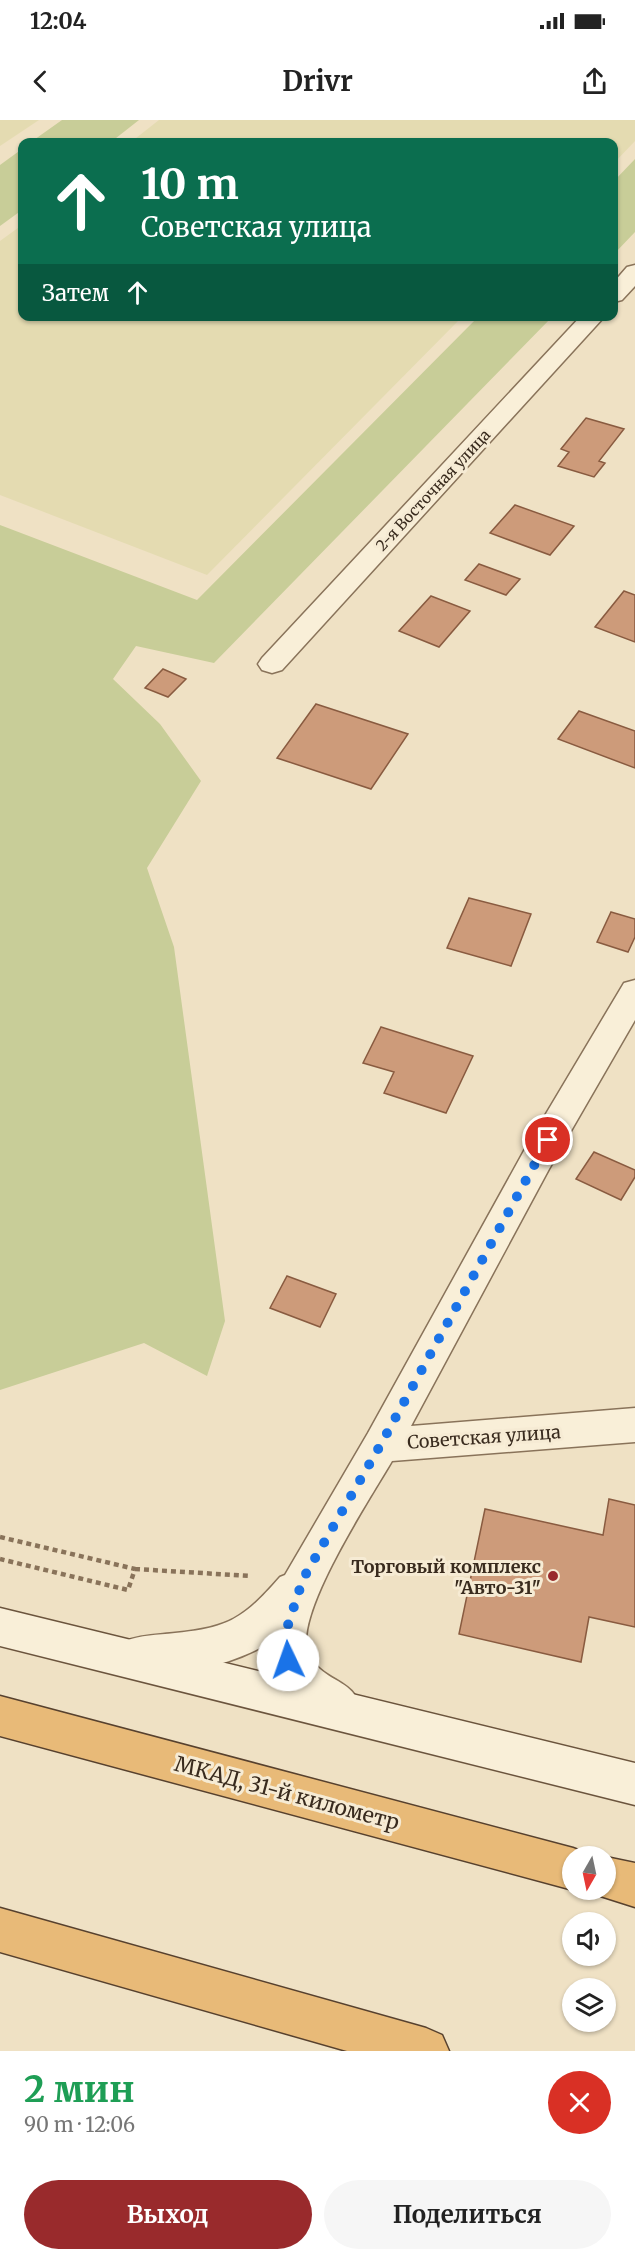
<!DOCTYPE html>
<html lang="ru">
<head>
<meta charset="utf-8">
<style>
  :root { --surface:#fff; --page:#f6f6f6; --text:#222; --muted:#767676; --accent:#992a2c }
  body { margin:0; font-family:Merriweather,serif; background:var(--page); color:var(--text); height:100vh; display:flex; flex-direction:column; font-size:22px; white-space:nowrap }
  * { box-sizing:border-box; margin:0 }
  p { font-size:20px; color:var(--muted) }
  .icon { flex:none; width:33px; height:33px; fill:none; stroke:currentColor; stroke-width:2; stroke-linecap:round; stroke-linejoin:round }
  .map { position:relative; height:1931px; overflow:hidden }
  .panel { display:flex; flex-direction:column; background:var(--surface); flex:1 }
  .panel>* { flex:none }
  .top-card { position:absolute; left:18px; top:18px; width:600px; height:183px; border-radius:12px; box-shadow:0 2px 4px #0004; background:#0b6e4f; color:#fff; overflow:hidden }
  .needle { width:39px; rotate:189deg }
  .buttons { position:absolute; left:562px; top:1726px; display:grid; gap:12px }
  .buttons a { display:grid; place-items:center; width:54px; height:54px; border-radius:50%; background:var(--surface); box-shadow:0 2px 4px #0004; font-size:30px }
  .pin { position:absolute; display:grid; place-items:center; width:51px; height:51px; color:#fff; margin:-26px; border:3px solid #fff; border-radius:50%; box-shadow:0 2px 6px #0007 }
  .me { position:absolute; width:66px; margin:-33px; rotate:357deg; stroke-linejoin:round; filter:drop-shadow(0 0 4px #0008) }
  .turn { display:flex; align-items:center; gap:21px; height:126px; padding:0 24px; font-size:27px }
  .turn .icon { width:78px; height:78px; stroke-width:2.5 }
  .turn b { display:block; font-size:42px; line-height:51px }
  .then { display:flex; align-items:center; height:57px; padding:0 24px; background:#0003; gap:12px; font-size:22px }
  .round { display:grid; place-items:center; flex:none; width:63px; height:63px; border-radius:32px; background:var(--page) }
  .overview { display:flex; align-items:center; justify-content:space-between; height:102px; padding:0 24px }
  h1 { font-size:36px; font-weight:700; line-height:45px; color:#1e9e55 }
  .button { display:flex; gap:12px; margin-top:auto; padding:12px 24px }
  .button a { flex:1; height:69px; border-radius:36px; background:var(--accent); color:#fff; font-size:24px; font-weight:700; line-height:69px; text-align:center }
  .button a+a { background:var(--page); color:var(--text) }
  .status { display:flex; justify-content:space-between; align-items:center; height:42px; padding:0 30px; background:var(--surface); direction:ltr }
  .status svg { height:16px; fill:currentColor }
  header { display:flex; justify-content:space-between; align-items:center; height:78px; padding:0 24px; background:var(--surface); font-size:27px; font-weight:700 }
  .map>svg:first-child { display:block }
  .farmland { fill:#e4dbb1 }
  .green { fill:#c8cd98 }
  .building { fill:#cd9b7a; stroke:#895b40; stroke-width:1.5 }
  .lines { fill:none; stroke-linecap:round; stroke-linejoin:round }
  .minor-casing { stroke:#89735a; stroke-width:3 }
  .secondary-casing { stroke:#6b543d; stroke-width:3 }
  .trunk-casing { stroke:#57412e; stroke-width:3 }
  .path { stroke:#89735a; stroke-width:4.5; stroke-dasharray:5 4; stroke-linecap:butt }
  .minor { fill:#f9efd8; fill-rule:evenodd }
  .secondary { fill:#f9efd8; fill-rule:evenodd }
  .trunk { fill:#e8ba78; fill-rule:evenodd }
  .route { stroke:#1a73e8; stroke-width:10; stroke-dasharray:0 18 }
  .poi-dot { fill:#992a2c; stroke:#f6ebd4; stroke-width:2 }
  .labels { text-anchor:middle; dominant-baseline:central; stroke-width:6; stroke-linejoin:round; paint-order:stroke }
  .far-street-label { font-size:15px; fill:#392b1e; stroke:#f6ebd4 }
  .street-label { font-size:18px; fill:#392b1e; stroke:#f6ebd4 }
  .poi-label { font-size:18px; font-weight:bold; fill:#392b1e; stroke:#f6ebd4; text-anchor:end }
  .near-street-label { font-size:21px; fill:#392b1e; stroke:#f6ebd4 }
</style>
</head>
<body>
<div class="status"><b>12:04</b><svg viewBox="0 0 49 12"><path d="M0 12V9h3v3zM5 12V6h3v6zM10 12V3h3v9zM15 12V0h3v12zM26 1h20v11H26zM47 4h2v5h-2z"/></svg></div>
<header><svg class="icon" aria-label="back" viewBox="0 0 24 24"><path d="M15 5l-7 7 7 7"/></svg>Drivr<svg class="icon" aria-label="share" viewBox="0 0 24 24"><path d="M12 15V3M7 8l5-5 5 5M5 13v7h14v-7"/></svg></header>
<div class="map">
<svg width="635" height="1931" viewBox="0 0 635 1931">
  <rect width="100%" height="100%" fill="#efe1c4"/>
  <path class="farmland" d="M0,0h39l-39,26z
    M159,0h476v21l-21,22v-21h-483z
    M22,105v91l440,1 -255,258 -207,-80v-254z"/>
  <path class="green" d="M62,0h77l-28,22h-80z
    M22,29v61l-22,16v-61z
    M635,39v73l-21,22v-73z
    M479,196l73,1 -338,346 -78,-17 -23,33 47,45 41,57 -54,87 27,79 51,374 -18,55 -63,-33 -144,47v-865l197,75z"/>
  <path class="building" d="M586,298l38,11 -25,32 6,2 -11,14 -36,-11 11,-14 -8,-3z
    M515,385l59,21 -24,29 -60,-22z
    M479,444l41,15 -14,16 -41,-15z
    M624,471l11,4v47l-40,-15z
    M431,476l39,15 -31,36 -40,-16z
    M163,549l23,10 -18,18 -23,-9z
    M316,584l92,30 -37,55 -94,-31z
    M579,591l56,20v37l-77,-29z
    M469,778l62,16 -20,52 -64,-18z
    M611,792l24,7v18l-7,15 -31,-10z
    M381,907l92,29 -27,57 -62,-20 10,-21 -31,-9z
    M594,1032l41,18v7l-14,23 -45,-21z
    M287,1156l49,18 -16,33 -50,-19z
    M609,1379l26,6v122l-46,-10 -8,45 -122,-28 26,-125 118,26z"/>
  <g class="lines">
    <g class="minor-casing">
      <path id="minor" d="M635,145v21l-13,14 -8,2v-20l13,-15z
        M581,196h24l-323,354 -10,3 -10,-3 -4,-6 4,-6z
        M635,860v40l-86,149 -138,257 224,-18v34l-243,19c-20,35 -103,159 -83,195 12,21 35,24 45,38 2,4 4,9 5,13l-6,14 -14,6c-36,-15 -70,-42 -72,-83 -34,21 -105,39 -142,25l-6,-14 6,-14c16,-6 32,-6 50,-8 54,-5 69,-15 105,-56l5,-2 83,-142 157,-284 99,-166z"/>
    </g>
    <g class="secondary-casing">
      <path id="secondary" d="M0,1488l635,155v42l-635,-159z"/>
    </g>
    <g class="trunk-casing">
      <path id="trunk" d="M0,1576l573,152 15,6 1,3h-16v33l-573,-154z
        M605,1737h1l29,6v44l-44,-14 -2,-3h17z
        M0,1788l426,120 16,7 7,16h-102l-347,-99z"/>
    </g>
    <path class="path" d="M0,1417l135,32 -7,21 -128,-31
      M135,1449l116,7"/>
    <use href="#minor" class="minor"/>
    <use href="#secondary" class="secondary"/>
    <use href="#trunk" class="trunk"/>
  </g>
  <g class="lines">
    <path class="route" d="M288,1540l-2,-29 17,-52 78,-135 167,-304"/>
  </g>
  <circle class="poi-dot" cx="553" cy="1456" r="6"/>
  <g class="labels">
    <g class="far-street-label">
      <text transform="translate(433 370) rotate(-47)">2-я Восточная улица</text>
    </g>
    <g class="street-label">
      <text transform="translate(484 1317) rotate(-4)">Советская улица</text>
    </g>
    <g class="poi-label">
      <text x="541" y="1446">Торговый комплекс<tspan x="541" dy="21">"Авто-31"</tspan></text>
    </g>
    <g class="near-street-label">
      <text transform="translate(287 1673) rotate(15)">МКАД, 31-й километр</text>
    </g>
  </g>
</svg>
<div class="buttons">
<a><svg class="needle" viewBox="-14 -14 28 28"><path d="M0-13l5 13h-10z" fill="#e53935"/><path d="M0 13l5-13h-10z" fill="#767676"/></svg></a>
<a><svg class="icon" aria-label="sound" viewBox="0 0 24 24"><path d="M4 9h4l5-4v14l-5-4H4zM17 9q2 3 0 6"/></svg></a>
<a><svg class="icon" aria-label="layers" viewBox="0 0 24 24"><path d="M12 4l9 5-9 5-9-5zM3 14l9 5 9-5"/></svg></a>
</div>
<div class="pin" style="left:548px;top:1020px;background:#d93025"><svg class="icon" aria-label="arrive" viewBox="0 0 24 24"><path d="M6 21V4h12l-3 4 3 4H6"/></svg></div>
<svg class="me" style="left:288px;top:1540px" viewBox="-20 -20 40 40"><circle r="19" fill="#fff"/><path d="M0-13L10 11 0 6-10 11z" fill="#1a73e8"/></svg>
<div class="top-card">
<div class="turn"><svg class="icon" aria-label="ahead" viewBox="0 0 24 24"><path d="M12 20V5M6 11l6-6 6 6"/></svg><div><b>10 m</b>Советская улица</div></div>
<div class="then">Затем<svg class="icon" aria-label="ahead" viewBox="0 0 24 24"><path d="M12 20V5M6 11l6-6 6 6"/></svg></div>
</div>
</div>
<section class="panel">
<div class="overview"><div><h1>2 мин</h1><p>90 m · 12:06</p></div><a class="round" style="background:#d93025;color:#fff"><svg class="icon" aria-label="close" viewBox="0 0 24 24"><path d="M6 6l12 12M18 6L6 18"/></svg></a></div>
<div class="button"><a>Выход</a><a>Поделиться</a></div>
</section>
</body>
</html>
